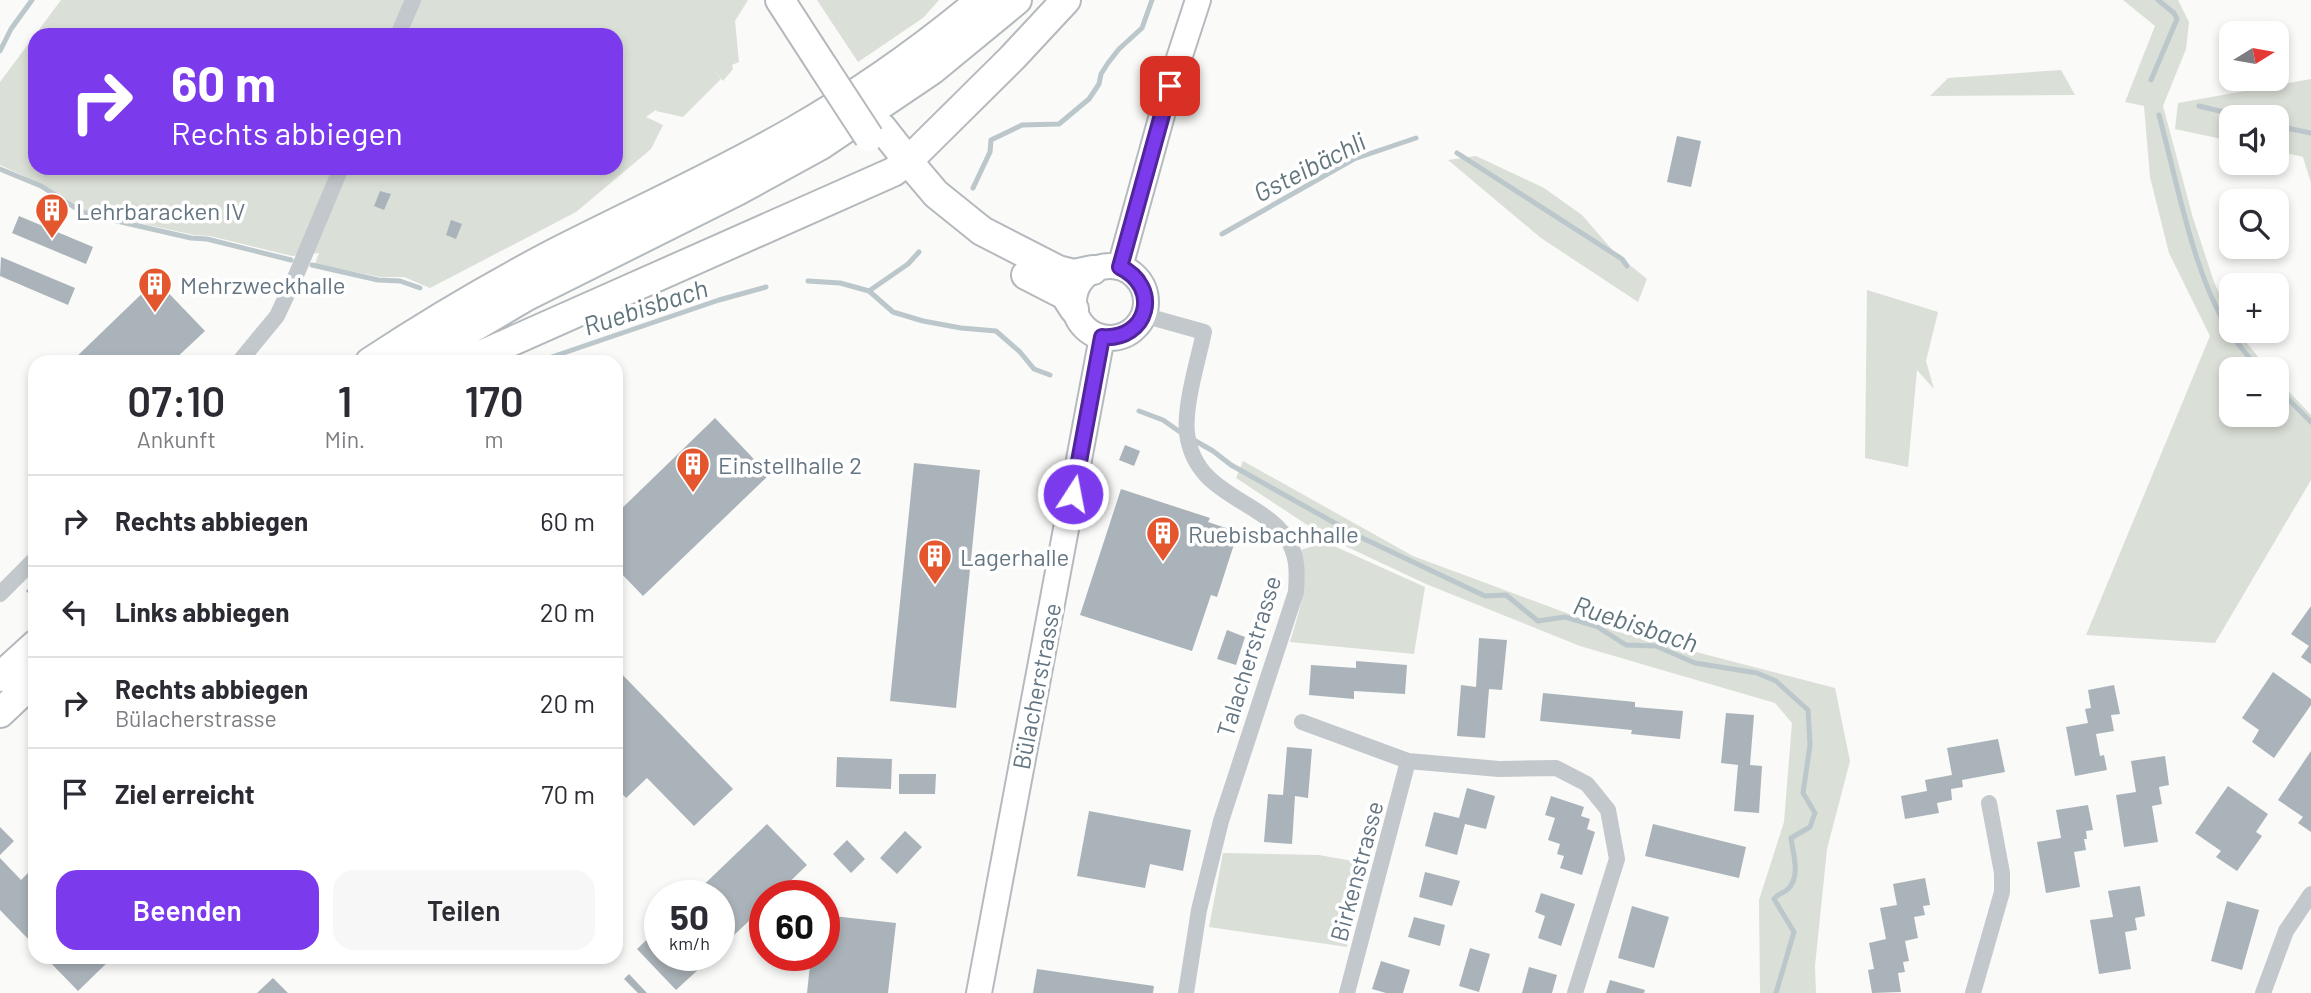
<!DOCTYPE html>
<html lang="de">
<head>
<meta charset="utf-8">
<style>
  :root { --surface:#fff; --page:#f7f7f7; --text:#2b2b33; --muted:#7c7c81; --line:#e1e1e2; --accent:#7c3aed }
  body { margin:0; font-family:Barlow,sans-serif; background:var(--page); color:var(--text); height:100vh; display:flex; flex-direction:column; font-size:26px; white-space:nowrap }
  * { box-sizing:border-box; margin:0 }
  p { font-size:23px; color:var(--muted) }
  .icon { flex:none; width:38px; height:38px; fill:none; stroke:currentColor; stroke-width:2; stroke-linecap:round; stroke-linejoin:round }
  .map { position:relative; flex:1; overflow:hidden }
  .panel { position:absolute; left:28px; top:355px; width:595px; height:609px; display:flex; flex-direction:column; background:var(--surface); border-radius:21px; box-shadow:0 4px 10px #0003 }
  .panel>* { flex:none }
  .guide { position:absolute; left:28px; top:28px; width:595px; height:147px; border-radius:21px; box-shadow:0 4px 10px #0003; background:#7c3aed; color:#fff; overflow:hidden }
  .needle { width:46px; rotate:79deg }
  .tools { position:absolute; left:2219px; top:21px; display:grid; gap:14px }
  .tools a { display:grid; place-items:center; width:70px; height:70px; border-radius:14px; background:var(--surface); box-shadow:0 4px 10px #0003; font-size:35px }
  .speed { position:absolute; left:644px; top:880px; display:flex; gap:14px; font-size:35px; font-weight:700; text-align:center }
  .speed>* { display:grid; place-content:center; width:91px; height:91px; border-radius:50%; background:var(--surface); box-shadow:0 4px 10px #0003; line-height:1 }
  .speed small { font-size:18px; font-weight:400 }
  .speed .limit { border:10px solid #d22; background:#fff; color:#111 }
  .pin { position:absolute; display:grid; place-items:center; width:60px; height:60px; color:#fff; margin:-30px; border-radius:14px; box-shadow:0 4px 10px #0006 }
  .me { position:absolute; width:77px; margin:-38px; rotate:11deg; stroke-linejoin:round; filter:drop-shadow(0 0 5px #0008) }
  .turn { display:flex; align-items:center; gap:24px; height:147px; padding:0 28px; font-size:32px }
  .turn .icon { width:91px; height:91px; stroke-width:2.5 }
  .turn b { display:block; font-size:49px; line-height:60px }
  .eta { display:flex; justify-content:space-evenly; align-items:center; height:119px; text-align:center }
  .eta b { font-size:42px; font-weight:600; line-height:49px }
  .primary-button { display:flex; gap:14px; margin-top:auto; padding:14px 28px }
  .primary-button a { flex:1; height:80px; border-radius:21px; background:var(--accent); color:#fff; font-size:28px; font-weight:600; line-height:80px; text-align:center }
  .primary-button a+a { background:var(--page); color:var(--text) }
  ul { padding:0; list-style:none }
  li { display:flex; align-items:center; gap:21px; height:91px; padding:0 28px; border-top:2px solid var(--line) }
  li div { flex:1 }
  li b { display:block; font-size:26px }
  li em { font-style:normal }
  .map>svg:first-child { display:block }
  .green { fill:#dadfd7; fill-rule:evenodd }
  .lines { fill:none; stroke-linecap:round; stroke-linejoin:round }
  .stream { stroke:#bbc7cb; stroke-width:5 }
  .building { fill:#aab3b9 }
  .primary-casing { stroke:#b5babe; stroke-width:28 }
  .highway-casing { stroke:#b4b9bd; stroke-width:32 }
  .street { stroke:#c3c8cc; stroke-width:16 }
  .primary { stroke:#fff; stroke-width:24 }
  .highway { stroke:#fff; stroke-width:28 }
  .highway-bridge-casing { stroke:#b4b9bd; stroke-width:32; stroke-linecap:butt }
  .highway-bridge { stroke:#fff; stroke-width:28 }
  .route-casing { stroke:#51269a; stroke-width:18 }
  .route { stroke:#7c3aed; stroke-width:12 }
  .labels { text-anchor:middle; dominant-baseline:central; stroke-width:7; stroke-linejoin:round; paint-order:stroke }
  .poi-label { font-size:24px; fill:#657683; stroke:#fff; text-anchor:start }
  .street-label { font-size:24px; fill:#657683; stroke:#fff }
  .water-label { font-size:26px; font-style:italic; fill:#60757c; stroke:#fff }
</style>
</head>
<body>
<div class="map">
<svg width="2311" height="993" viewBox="0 0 2311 993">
  <rect width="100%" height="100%" fill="#fafaf8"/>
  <path class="green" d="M61,0h687l-13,21 4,41 -7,3 1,4 -10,12 -15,-19 13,17 -38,38 -27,-6 1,-2 -11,8 17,8 -12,24 -75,63 -146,76 -26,-11h-24l-65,-13 4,-11 -27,3 -82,-20 -16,-1 -114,-25 -39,-26 -41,-19v-83zM35,35h581v133h-581z
    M817,0h122l-16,18 -65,44z
    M2123,0h55l11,22 -3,27 -23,57 30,112 21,64 17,37v12h6l31,38h-37v46h46v-36l34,36v65l-96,163 -129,-8 124,-299 -41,-83 -19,-76 -6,-71 -19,-4 30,-76z
    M2061,70l14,25 -145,1 18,-18z
    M2311,79v104l-8,-26 -26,-6v-34h-46v24l-56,-12 3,-26z
    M1476,156l68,32 38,27 33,38 32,26 -9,23 -97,-64 -93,-78z
    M1867,290l71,22 -12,49 8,28 -17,-19 -9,97 -43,-9z
    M1243,461l170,95 202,75 220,57 15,73 -23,88 -12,117 1,27h-56l-1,-93 25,-78 8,-99 -17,-20 -195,-57 -154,-62 -102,-48 -88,-58z
    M1325,542l100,45 -11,67 -124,-12c10,-34 19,-57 11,-92z
    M1223,853l96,2 50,9 -22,83 -138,-20z"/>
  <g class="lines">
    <path class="stream" d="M0,51l11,-22 21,-29
      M2151,80l26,-61 -3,-6 -16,-13
      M2199,106l45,11
      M2159,115c19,70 35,166 76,225 8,10 16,20 24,29
      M2277,126l34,7
      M1457,153l165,106 5,7
      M0,169l41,17 39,25 15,5 96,22 16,1 84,21
      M973,188l17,-36 1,-12 31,-15 37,-1 30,-25 10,-15 2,-10 7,-11 11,-14 23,-21 10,-28
      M1222,234l132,-75 62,-21
      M312,265l66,15 22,1 20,7
      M808,281l32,2 29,8 24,21 30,9 38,7 35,3 24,21 14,17 16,6
      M869,291l39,-27 11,-12
      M517,356l15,6
      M537,362l182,-62 47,-13
      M2277,388l34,34
      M1139,411l24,9 20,14
      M1192,439l21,12 18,14 127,71 127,60 21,-1 32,26 27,-4 31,9 30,19 30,1 39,17 62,10 19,8 32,29 2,35 -7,48 12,20 -5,14 -19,11c2,15 10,39 -3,51 -5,5 -10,4 -14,10l20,33 -18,61"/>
  </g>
  <path class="building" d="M1677,136l24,5 -10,46 -24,-5z
    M380,191l11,3 -7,16 -10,-4z
    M19,216l74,31 -7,17 -74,-31z
    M451,220l11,4 -6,15 -10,-4z
    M1,257l74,31 -7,17 -68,-29z
    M156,280l49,51 -33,31h-101z
    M715,418l54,57 -126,121 -27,-28v-54z
    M1125,445l15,6 -6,15 -15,-6z
    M914,463l66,7 -24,238 -66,-7z
    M1121,489l89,29 -2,4 30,10 -21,65 -6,-2 -19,56 -112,-36z
    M35,582v18l-9,-9z
    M2311,606v58l-10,-7 8,-11 -18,-12z
    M1227,630l18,7 -9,28 -19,-6z
    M1479,638l28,2 -5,50 -13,-1 -4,49 -28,-2 4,-51 15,2z
    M1356,661l51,4 -2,29 -51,-3v8l-45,-4 2,-30 45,3z
    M616,668l117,121 -39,37 -47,-48 -21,20 -10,-11z
    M2273,672l38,27v6l-37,53 -22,-16 7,-12 -17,-12z
    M2114,685l6,29 -9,1 3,16 -18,3 4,22 4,-1 3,15 -32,6 -9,-49 22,-4 -3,-14 6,-1 -3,-18z
    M1543,693l92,9v5l48,4 -3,28 -49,-5 1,-4 -92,-9z
    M1726,713l28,2 -4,50 12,1 -3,47 -25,-2 4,-46 -17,-2z
    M1998,739l7,33 -43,8 1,7 -12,2 1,11 -15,3 2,10 -34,6 -4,-23 26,-5 -2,-11 27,-5 -5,-27z
    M1287,747l25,2 -4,49 -13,-2 -3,48 -28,-2 4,-48 15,1z
    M2311,751v81l-13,-9 5,-6 -25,-17z
    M2165,756l4,29 -10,2 3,17 -10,2 6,36 -34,5 -8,-52 20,-3 -5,-31z
    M837,757l55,2 -1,30 -55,-2z
    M899,774h37l-1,20h-36z
    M2228,786l40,28 -12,18 6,4 -25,35 -21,-14 5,-6 -26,-18z
    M1467,788l28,8 -9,33 -21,-5 -8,31 -32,-9 9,-34 25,6z
    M1551,796l33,11 -3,9 9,3 -3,10 8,3 -13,43 -22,-7 4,-12 -7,-2 3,-10 -12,-4 7,-22 -10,-3z
    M2088,805l5,25 -7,1 1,8h-3l2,11 -12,2 6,35 -34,6 -9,-51 24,-4 -5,-28z
    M1089,811l102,19 -8,41 -33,-7 -5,24 -68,-12z
    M767,824l40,41 -32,31h-10v10l-46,43v-53h-27z
    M1653,824l93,23 -7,31 -94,-22z
    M0,827l14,14 -14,14z
    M905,831l17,16 -25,27 -17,-16z
    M847,840l18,19 -14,14 -18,-19z
    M0,858l21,22 14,-14v80l-35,-36z
    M1425,872l35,9 -8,25 -33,-9z
    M1925,878l5,27 -7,1 2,9 -11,2 4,21 -13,3 4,20 -6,1 2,10 -7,1 3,19 -29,1 -4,-23 6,-1 -5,-26 17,-4 -6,-31 17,-3 -4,-21z
    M2140,886l5,30 -10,2 2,12 -12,2 6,37 -32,5 -9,-54 23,-3 -5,-26z
    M1541,893l34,11 -14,42 -23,-8 7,-22 -10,-4z
    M2227,901l32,9 -17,60 -31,-9z
    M1632,906l37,11 -15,51 -36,-10z
    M824,915l72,8 -8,70h-81l4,-37h13z
    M1414,917l31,8 -5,21 -32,-9z
    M660,927v29h53l-37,34 -39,-41z
    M1470,948l20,6 -11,38 -20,-6z
    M45,957h68l-35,34z
    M1381,961l29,9 -7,23h-17l-14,-4z
    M1529,967l28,8 -5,18h-30z
    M1037,969l117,17 -1,7h-120z
    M629,974l18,19h-9l-14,-14z
    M273,978l15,15h-31z
    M1610,980l35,10 -1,3h-38z"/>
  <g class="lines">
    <g class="primary-casing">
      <path id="primary" d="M1074 302a36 36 0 1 1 72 0a36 36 0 1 1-72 0Z
        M1120,267l50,-181 28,-86
        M979,993l123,-656"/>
    </g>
    <g class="highway-casing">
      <path id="highway" d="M780,0l44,68
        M1066,0l-54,58 -104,103 28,33 46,37 76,39 16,4 19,-4
        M1026,275l39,20 9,14
        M370,362c59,-39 120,-75 183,-108 80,-41 163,-78 241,-123 66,-38 129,-82 187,-131
        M414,362l113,-66 210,-105 84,-46 111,-75 85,-70
        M465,362l428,-190 15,-11 -26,-33
        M0,677l35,-32
        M0,713l35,-33"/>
    </g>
    <path class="street" d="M398,35l15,-35
      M1143,315l61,17c-6,29 -20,73 -17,101 8,66 79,65 103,111 8,15 7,32 6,48l-75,229 -22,89 -13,83
      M239,362l38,-46 20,-43 44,-105
      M0,594l35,-35
      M1302,722l106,39 91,8 57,-1 31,16 21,26 9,49 -42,134
      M1347,993l61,-232
      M1973,993l29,-101v-19l-13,-70
      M2263,993l23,-62 25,-37"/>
    <use href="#primary" class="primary"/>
    <use href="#highway" class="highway"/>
    <g class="highway-bridge-casing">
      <path id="highway-bridge" d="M824,68l45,69"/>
    </g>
    <use href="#highway-bridge" class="highway-bridge"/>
  </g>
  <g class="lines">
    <g class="route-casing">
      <path id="route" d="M1073,494l29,-157c46,4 60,-50 18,-70l50,-181"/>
    </g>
    <use href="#route" class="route"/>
  </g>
  <defs>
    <g id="building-pin" transform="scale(1.75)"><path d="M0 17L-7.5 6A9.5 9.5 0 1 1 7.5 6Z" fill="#e4572e" stroke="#fff"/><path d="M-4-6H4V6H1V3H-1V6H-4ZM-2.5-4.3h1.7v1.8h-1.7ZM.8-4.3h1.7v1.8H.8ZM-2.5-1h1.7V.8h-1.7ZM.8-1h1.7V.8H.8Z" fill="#fff"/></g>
  </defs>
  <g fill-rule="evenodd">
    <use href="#building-pin" x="52" y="210"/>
    <use href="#building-pin" x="155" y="284"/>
    <use href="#building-pin" x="693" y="464"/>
    <use href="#building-pin" x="1163" y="533"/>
    <use href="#building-pin" x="935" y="556"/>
  </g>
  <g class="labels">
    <g class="poi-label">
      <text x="76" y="210">Lehrbaracken IV</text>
      <text x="180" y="284">Mehrzweckhalle</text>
      <text x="718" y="464">Einstellhalle 2</text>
      <text x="1188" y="533">Ruebisbachhalle</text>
      <text x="960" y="556">Lagerhalle</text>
    </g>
    <g class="street-label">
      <text transform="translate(1248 656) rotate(-73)">Talacherstrasse</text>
      <text transform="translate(1036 686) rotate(-79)">Bülacherstrasse</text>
      <text transform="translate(1356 871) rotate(-75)">Birkenstrasse</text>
    </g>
    <g class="water-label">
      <text transform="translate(1309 166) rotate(-27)">Gsteibächli</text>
      <text transform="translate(645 306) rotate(-18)">Ruebisbach</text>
      <text transform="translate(1636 623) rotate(18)">Ruebisbach</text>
    </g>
  </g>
</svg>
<div class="tools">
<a><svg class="needle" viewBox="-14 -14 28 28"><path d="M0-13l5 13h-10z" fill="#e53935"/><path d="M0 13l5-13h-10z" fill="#7c7c81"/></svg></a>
<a><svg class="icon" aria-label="sound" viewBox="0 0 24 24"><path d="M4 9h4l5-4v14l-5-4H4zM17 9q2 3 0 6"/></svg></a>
<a><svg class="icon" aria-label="search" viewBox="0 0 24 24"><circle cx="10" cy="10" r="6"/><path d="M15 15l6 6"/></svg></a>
<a>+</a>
<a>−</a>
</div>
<div class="speed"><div>50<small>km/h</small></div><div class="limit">60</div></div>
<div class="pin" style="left:1170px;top:86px;background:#d93025"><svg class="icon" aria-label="arrive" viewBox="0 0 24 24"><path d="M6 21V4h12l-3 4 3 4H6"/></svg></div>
<svg class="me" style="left:1073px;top:494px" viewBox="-20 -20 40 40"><circle r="17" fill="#7c3aed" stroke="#fff" stroke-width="3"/><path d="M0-11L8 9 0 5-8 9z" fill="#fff"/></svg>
<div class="guide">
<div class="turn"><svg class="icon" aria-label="right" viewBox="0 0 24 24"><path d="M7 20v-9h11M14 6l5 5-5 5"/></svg><div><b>60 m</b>Rechts abbiegen</div></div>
</div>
<section class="panel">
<div class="eta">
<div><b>07:10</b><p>Ankunft</p></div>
<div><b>1</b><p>Min.</p></div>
<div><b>170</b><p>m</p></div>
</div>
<ul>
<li><svg class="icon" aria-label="right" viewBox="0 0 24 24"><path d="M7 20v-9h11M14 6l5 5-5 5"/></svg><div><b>Rechts abbiegen</b></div><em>60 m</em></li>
<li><svg class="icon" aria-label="left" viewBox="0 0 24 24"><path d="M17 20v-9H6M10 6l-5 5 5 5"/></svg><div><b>Links abbiegen</b></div><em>20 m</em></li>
<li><svg class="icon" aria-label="right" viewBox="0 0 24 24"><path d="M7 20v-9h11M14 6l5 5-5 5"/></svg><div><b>Rechts abbiegen</b><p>Bülacherstrasse</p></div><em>20 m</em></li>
<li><svg class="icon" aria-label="arrive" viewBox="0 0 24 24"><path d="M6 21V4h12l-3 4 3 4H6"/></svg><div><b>Ziel erreicht</b></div><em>70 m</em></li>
</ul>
<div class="primary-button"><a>Beenden</a><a>Teilen</a></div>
</section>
</div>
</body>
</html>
